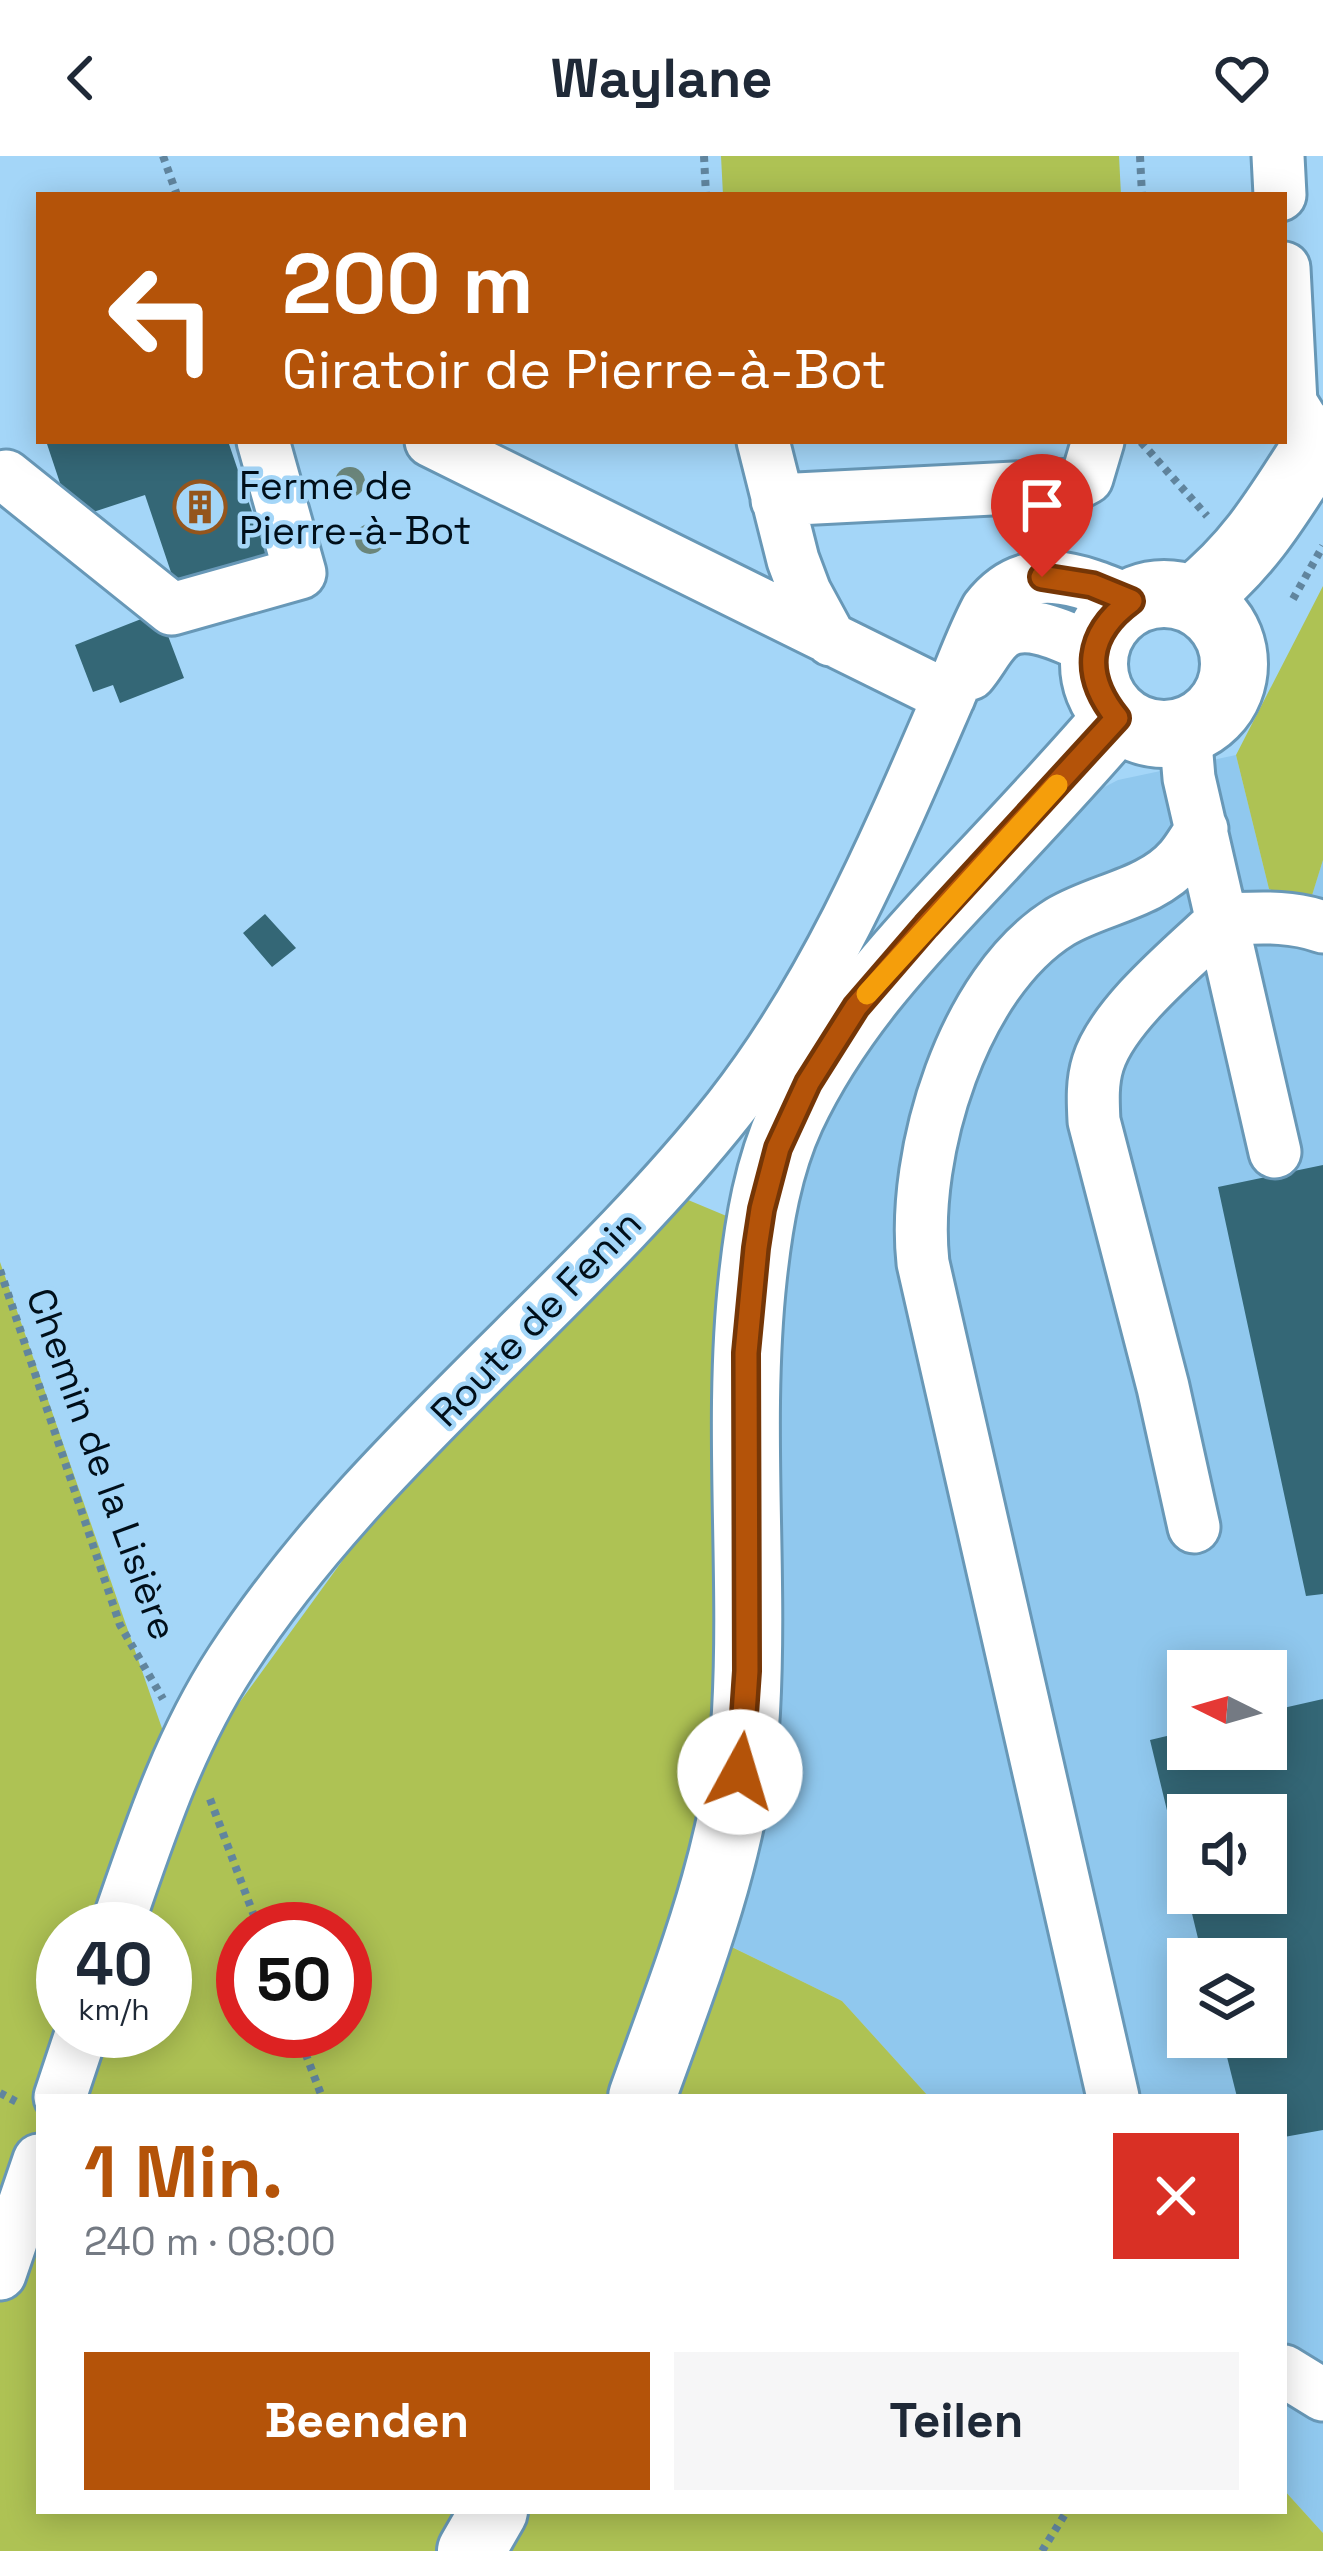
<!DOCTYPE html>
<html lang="de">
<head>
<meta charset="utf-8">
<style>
  :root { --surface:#fff; --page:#f6f6f7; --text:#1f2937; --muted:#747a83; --accent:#b45309 }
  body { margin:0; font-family:"Space Grotesk",sans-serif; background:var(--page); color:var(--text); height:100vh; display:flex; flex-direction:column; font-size:45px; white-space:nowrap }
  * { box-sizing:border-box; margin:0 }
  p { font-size:39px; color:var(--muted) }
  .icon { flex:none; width:66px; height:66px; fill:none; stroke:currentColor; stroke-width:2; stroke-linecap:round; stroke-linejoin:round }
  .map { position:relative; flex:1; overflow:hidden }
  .sheet { position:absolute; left:36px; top:1938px; width:1251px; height:420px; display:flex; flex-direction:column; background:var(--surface); border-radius:0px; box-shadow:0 6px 30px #0003 }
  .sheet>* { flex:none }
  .top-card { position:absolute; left:36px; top:36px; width:1251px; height:252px; border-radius:0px; box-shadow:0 6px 30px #0003; background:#b45309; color:#fff; overflow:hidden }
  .needle { width:78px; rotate:275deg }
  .controls { position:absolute; left:1167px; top:1494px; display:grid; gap:24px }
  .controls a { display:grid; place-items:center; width:120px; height:120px; border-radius:0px; background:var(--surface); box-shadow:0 6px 30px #0003; font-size:60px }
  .speed { position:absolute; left:36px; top:1746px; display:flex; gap:24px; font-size:60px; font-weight:700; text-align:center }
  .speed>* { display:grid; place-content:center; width:156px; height:156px; border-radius:50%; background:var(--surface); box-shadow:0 6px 30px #0003; line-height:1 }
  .speed small { font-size:30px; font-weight:400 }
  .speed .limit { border:18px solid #d22; background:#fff; color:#111 }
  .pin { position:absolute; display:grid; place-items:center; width:102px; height:102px; color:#fff; margin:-123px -51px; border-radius:50% 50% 50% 0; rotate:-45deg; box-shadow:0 0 12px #0007 }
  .pin .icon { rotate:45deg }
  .me { position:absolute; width:132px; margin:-66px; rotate:6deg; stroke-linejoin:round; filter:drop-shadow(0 0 9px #0008) }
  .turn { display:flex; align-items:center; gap:42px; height:252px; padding:0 48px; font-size:54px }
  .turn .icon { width:156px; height:156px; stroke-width:2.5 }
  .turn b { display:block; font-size:84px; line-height:102px }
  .round { display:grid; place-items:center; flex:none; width:126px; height:126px; border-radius:0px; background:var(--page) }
  .headline { display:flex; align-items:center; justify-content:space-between; height:204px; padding:0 48px }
  h1 { font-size:72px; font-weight:700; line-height:90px; color:var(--accent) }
  .button { display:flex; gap:24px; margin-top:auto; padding:24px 48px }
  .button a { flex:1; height:138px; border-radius:0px; background:var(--accent); color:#fff; font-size:48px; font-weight:700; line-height:138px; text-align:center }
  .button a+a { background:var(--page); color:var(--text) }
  header { display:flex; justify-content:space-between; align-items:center; height:156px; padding:0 48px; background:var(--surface); font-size:54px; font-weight:700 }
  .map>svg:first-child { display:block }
  .built { fill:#90c8ee; fill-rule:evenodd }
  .green { fill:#aec254; fill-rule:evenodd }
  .building { fill:#346776 }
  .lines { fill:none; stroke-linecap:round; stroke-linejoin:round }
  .minor-casing { stroke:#6898b7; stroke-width:57 }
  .major-casing { stroke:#6898b7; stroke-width:72 }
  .path { stroke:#61859e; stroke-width:8; stroke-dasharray:6 6; stroke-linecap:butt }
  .minor { stroke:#fff; stroke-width:51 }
  .major { stroke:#fff; stroke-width:66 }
  .tree { fill:#6b867b }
  .route-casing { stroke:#753606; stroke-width:30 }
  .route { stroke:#b45309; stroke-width:21 }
  .slow { stroke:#f59e0b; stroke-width:21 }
  .labels { text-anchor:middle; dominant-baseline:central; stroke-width:9; stroke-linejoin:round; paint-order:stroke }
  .poi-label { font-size:39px; fill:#000f1a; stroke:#a4d6f8; text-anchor:start }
  .street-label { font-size:39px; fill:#000f1a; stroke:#a4d6f8 }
</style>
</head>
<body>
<header><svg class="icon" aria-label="back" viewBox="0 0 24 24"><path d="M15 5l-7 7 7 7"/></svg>Waylane<svg class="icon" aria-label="heart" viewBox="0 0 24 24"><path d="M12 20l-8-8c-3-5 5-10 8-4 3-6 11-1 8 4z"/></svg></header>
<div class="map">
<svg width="1323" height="2395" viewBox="0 0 1323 2395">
  <rect width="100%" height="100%" fill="#a4d6f8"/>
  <path class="built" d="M1236,599l33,134 40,15 14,-44v1673l-39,-43v-393h-355l-87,-96 -124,-61 45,-603 25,-150 83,-162 212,-227 35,-18zM1188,1515h78v78h-78zM1188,1659h78v78h-78zM1188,1803h78v78h-78z"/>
  <path class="green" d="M721,0h398l2,39h-398z
    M1323,430v274l-14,45 -40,-16 -33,-134z
    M681,1041l55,23 -10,398 -25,314 141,69 87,96h-890v414h1245v-21l39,43v18h-1323v-1289l181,521 180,-248zM63,1773h102v102h-102zM243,1773h102v102h-102z"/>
  <path class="building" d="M46,285h182l41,121 -91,31 -33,-98 -73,24z
    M159,456l25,66 -64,25 -7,-18 -20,7 -18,-47z
    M265,758l31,34 -24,19 -29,-34z
    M1323,1009v429l-17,2 -88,-409z
    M1323,1543v431l-39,7v-40h-47l-15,-60h44v-78h-63l-16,-66h79v-78h-78l-2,74 -36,-149 38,-9v18h78v-37z"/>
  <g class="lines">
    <g class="minor-casing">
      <path id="minor" d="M1278,0l2,39
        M1284,112l7,135 13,21 19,11
        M431,285l518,256
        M763,285l30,119 12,32 26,48
        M6,320l166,133 128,-36 -37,-132
        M777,344l297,-15 13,-7 11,-37
        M970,518c10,-11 18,-29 30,-39 26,-21 69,4 94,15
        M1185,575l4,47 86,374
        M1194,1371l-31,-140 -69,-266c-1,-20 -2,-39 4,-58 15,-49 88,-108 126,-144 34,-1 66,-4 99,8
        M116,1773c32,-92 61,-184 115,-267 135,-208 344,-359 498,-553 96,-122 157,-267 218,-408 14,-31 24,-62 40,-92 40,-52 93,-29 144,-8
        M60,1941l22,-66
        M1113,1941l-190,-834c-12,-109 40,-281 137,-341 38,-23 91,-28 121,-63 8,-9 14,-21 21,-30
        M0,2118l39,-114
        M1284,2215l39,24"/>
    </g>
    <g class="major-casing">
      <path id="major" d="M1094 508a70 70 0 1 1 140 0a70 70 0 1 1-140 0Z
        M1194,443c54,-43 81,-88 118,-146l11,-8
        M642,1941c45,-126 96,-250 104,-385 8,-145 -9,-291 7,-436 6,-54 15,-109 38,-159 43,-92 110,-165 179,-238 50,-53 100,-106 147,-161
        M471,2395l23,-40"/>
    </g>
    <path class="path" d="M163,0l14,39
      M704,0l2,39
      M1140,0l2,39
      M1141,286l66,74
      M1293,443l30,-53
      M0,1114l120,355 43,74
      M210,1643l49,130
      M297,1875l25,66
      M0,1937l17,9
      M1042,2395l25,-40"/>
    <use href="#minor" class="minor"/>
    <use href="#major" class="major"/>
  </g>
  <g class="tree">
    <circle cx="350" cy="326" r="15"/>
    <circle cx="370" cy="383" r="15"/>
  </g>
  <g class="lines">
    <g class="route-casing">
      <path id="route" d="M740,1616l7,-101 -1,-318 10,-105 6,-39 16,-61 30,-65 48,-76 70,-81 191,-208c-35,-43 -31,-84 14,-117l-39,-16 -50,-8"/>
    </g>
    <use href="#route" class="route"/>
    <path class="slow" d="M867,838l190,-209"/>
  </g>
  <defs>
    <g id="building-ring" transform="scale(2.7)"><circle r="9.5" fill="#a4d6f8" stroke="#94551c" stroke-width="1.5"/><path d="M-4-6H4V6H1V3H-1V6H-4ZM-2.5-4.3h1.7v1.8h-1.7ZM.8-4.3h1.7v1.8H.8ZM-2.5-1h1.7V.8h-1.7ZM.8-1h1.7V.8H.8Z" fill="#94551c"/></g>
  </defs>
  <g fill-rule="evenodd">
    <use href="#building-ring" x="200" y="351"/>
  </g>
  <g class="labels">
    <g class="poi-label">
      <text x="239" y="329">Ferme de<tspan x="239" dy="45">Pierre-à-Bot</tspan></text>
    </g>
    <g class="street-label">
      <text transform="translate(536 1162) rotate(-46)">Route de Fenin</text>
      <text transform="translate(102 1308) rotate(70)">Chemin de la Lisière</text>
    </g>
  </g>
</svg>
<div class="controls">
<a><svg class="needle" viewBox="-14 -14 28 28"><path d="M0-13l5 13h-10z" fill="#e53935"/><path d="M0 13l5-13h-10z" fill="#747a83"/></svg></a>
<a><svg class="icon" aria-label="sound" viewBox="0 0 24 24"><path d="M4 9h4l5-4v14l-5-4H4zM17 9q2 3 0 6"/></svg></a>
<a><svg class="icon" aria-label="layers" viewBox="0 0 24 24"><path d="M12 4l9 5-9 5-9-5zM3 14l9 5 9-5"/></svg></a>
</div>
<div class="speed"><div>40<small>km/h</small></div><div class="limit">50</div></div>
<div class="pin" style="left:1042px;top:421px;background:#d93025"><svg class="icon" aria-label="arrive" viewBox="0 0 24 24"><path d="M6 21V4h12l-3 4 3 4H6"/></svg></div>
<svg class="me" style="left:740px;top:1616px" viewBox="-20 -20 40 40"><circle r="19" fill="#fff"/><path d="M0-13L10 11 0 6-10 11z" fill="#b45309"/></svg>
<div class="top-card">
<div class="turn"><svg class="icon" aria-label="left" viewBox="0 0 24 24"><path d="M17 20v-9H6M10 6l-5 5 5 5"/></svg><div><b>200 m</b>Giratoir de Pierre-à-Bot</div></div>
</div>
<section class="sheet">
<div class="headline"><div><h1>1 Min.</h1><p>240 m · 08:00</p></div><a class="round" style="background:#d93025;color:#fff"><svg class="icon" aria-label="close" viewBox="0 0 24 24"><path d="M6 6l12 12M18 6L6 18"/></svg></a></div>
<div class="button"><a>Beenden</a><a>Teilen</a></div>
</section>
</div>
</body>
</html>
